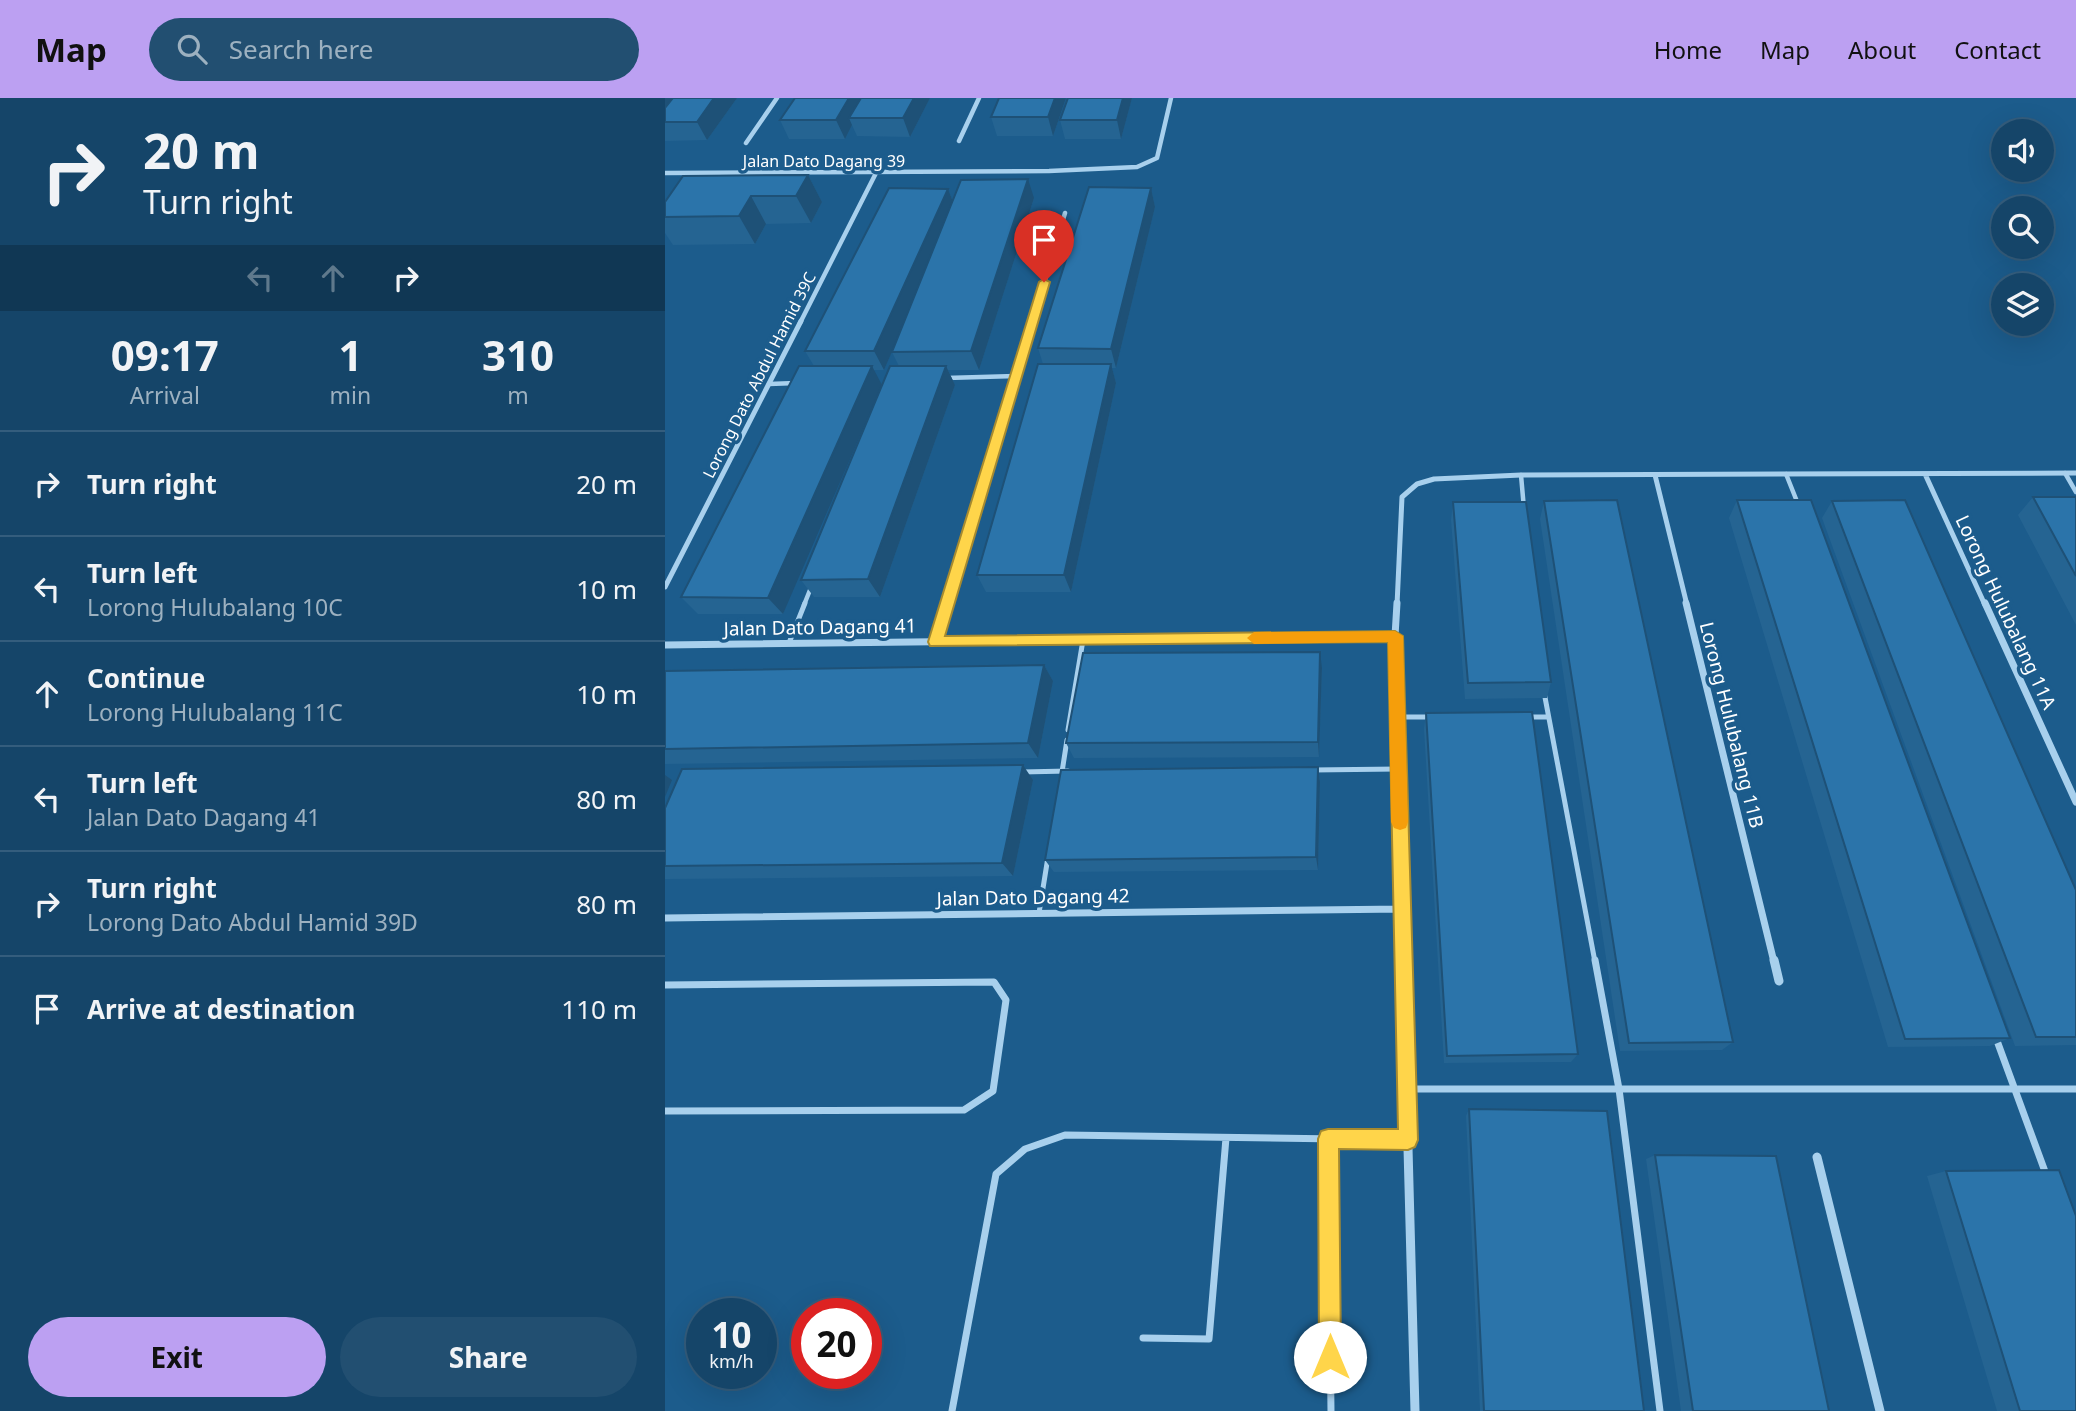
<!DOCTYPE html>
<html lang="en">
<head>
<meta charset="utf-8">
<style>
  :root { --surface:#154569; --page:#224f71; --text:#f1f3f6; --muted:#9db1c0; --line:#345d7d; --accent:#bca0f2 }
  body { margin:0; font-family:"Noto Sans",sans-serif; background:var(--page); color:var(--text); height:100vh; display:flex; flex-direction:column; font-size:26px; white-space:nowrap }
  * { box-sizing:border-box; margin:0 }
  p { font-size:23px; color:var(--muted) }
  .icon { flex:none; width:38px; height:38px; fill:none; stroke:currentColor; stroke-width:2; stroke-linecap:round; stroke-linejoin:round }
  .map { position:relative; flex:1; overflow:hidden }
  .drawer { display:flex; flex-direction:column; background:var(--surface); width:665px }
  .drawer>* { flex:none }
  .top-card { background:#154569; color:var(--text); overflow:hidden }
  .fabs { position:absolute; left:1326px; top:21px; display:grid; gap:14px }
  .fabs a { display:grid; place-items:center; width:63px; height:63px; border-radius:50%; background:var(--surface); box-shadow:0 7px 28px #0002,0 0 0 2px var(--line); font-size:35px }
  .speed { position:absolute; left:21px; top:1200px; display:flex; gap:14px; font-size:35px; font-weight:700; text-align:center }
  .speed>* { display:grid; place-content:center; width:91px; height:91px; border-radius:50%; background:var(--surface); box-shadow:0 7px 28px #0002,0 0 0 2px var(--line); line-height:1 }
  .speed small { font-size:18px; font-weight:400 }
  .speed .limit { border:10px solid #d22; background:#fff; color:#111 }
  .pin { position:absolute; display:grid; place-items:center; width:60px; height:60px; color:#fff; margin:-72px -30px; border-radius:50% 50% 50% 0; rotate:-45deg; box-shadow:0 0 7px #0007 }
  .pin .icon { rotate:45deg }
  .me { position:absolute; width:77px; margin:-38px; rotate:0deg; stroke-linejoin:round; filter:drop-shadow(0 0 5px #0008) }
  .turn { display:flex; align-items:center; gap:24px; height:147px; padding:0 28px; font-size:32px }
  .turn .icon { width:91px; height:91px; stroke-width:2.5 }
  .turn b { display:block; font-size:49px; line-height:60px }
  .lanes { display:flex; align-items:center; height:66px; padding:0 28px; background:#0003; justify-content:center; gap:35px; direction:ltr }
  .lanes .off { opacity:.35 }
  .eta { display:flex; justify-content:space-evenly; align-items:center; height:119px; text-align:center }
  .eta b { font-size:42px; font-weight:700; line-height:49px }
  .primary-button { display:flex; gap:14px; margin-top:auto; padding:14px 28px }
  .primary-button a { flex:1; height:80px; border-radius:42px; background:var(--accent); color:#111; font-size:28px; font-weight:700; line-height:80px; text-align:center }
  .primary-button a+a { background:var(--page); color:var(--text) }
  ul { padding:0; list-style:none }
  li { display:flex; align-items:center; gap:21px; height:105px; padding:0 28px; border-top:2px solid var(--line) }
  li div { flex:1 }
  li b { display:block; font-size:26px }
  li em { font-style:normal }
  header { display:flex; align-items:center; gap:42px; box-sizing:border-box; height:98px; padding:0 35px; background:var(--accent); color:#111 }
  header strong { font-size:33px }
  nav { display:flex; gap:38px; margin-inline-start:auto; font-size:24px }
  .search { width:490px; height:63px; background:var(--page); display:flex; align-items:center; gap:18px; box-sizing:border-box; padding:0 24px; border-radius:38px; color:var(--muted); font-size:26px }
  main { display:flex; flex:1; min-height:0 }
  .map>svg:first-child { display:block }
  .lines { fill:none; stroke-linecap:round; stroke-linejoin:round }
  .lane-far2 { stroke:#a8d0ed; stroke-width:4.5 }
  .lane-far1 { stroke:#a8d0ed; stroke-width:5 }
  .lane { stroke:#a8d0ed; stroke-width:7 }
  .street-far3 { stroke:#a8d0ed; stroke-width:4.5 }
  .street-far2 { stroke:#a8d0ed; stroke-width:5 }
  .street-far1 { stroke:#a8d0ed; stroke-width:7 }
  .street { stroke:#a8d0ed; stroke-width:9 }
  .wall { fill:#256492 }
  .shaded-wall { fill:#1e5177 }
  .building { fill:#2b74aa; stroke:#1e5177; stroke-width:2 }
  .route { fill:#ffd54a; stroke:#a68a30; stroke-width:2 }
  .slow { fill:#f59e0b }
  .labels { text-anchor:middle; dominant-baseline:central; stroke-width:7; stroke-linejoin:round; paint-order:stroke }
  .far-street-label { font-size:16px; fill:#fff; stroke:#1c5c8c }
  .street-label { font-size:19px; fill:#fff; stroke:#1c5c8c }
</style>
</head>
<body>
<header>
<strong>Map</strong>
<div class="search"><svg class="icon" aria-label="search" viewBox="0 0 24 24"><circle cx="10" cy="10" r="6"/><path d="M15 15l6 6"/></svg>Search here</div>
<nav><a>Home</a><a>Map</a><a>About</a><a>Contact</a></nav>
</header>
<main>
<section class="drawer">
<div class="top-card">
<div class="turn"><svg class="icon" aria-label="right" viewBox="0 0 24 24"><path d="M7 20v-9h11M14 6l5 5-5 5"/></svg><div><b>20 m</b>Turn right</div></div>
<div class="lanes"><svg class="icon off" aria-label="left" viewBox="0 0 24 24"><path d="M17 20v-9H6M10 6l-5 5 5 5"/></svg><svg class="icon off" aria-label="ahead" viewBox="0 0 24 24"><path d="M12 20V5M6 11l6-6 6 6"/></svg><svg class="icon" aria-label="right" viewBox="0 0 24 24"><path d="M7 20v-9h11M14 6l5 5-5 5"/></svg></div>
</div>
<div class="eta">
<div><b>09:17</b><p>Arrival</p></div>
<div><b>1</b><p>min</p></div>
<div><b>310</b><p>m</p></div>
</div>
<ul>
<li><svg class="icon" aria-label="right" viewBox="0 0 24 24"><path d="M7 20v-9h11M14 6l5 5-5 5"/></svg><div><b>Turn right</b></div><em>20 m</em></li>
<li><svg class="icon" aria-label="left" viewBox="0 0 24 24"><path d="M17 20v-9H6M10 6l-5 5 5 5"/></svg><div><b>Turn left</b><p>Lorong Hulubalang 10C</p></div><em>10 m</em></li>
<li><svg class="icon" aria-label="ahead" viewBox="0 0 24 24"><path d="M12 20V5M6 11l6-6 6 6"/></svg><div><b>Continue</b><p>Lorong Hulubalang 11C</p></div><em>10 m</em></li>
<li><svg class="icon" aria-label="left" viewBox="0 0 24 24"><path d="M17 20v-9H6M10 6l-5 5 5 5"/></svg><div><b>Turn left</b><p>Jalan Dato Dagang 41</p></div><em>80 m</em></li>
<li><svg class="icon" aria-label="right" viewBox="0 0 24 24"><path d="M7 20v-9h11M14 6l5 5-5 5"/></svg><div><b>Turn right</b><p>Lorong Dato Abdul Hamid 39D</p></div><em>80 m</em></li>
<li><svg class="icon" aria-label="arrive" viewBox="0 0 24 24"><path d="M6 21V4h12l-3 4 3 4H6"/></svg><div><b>Arrive at destination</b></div><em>110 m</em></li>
</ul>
<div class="primary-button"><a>Exit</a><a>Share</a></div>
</section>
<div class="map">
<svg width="1411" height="1313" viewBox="0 0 1411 1313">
  <rect width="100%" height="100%" fill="#1c5c8c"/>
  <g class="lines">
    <path class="lane-far2" d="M281,280l70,-2
      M104,286l27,-1
      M1400,375l11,19
      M1121,376l12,30
      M856,377l3,34
      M139,507l8,-20"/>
    <path class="lane-far1" d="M124,545l16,-40
      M879,594l51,270
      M732,619h33
      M862,619h21
      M403,632l15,-90
      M647,672l86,-1
      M357,674l46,-1
      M397,674l5,-32
      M374,815l9,-56"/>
    <path class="lane" d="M930,862l24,129 41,322
      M0,887l329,-3 12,18 -13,91 -29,19 -299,1
      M1331,940l51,139
      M742,991h669
      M663,1041l3,272
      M478,1240l66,1 17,-201
      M287,1313l44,-237 29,-25 40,-14 343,5"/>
    <path class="street-far3" d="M294,43l20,-43
      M81,45l31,-45
      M0,75l384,-2 88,-4 20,-9 14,-60
      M135,225l76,-150
      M367,225l33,-110"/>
    <path class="street-far2" d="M1260,376l60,131
      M990,377l32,130
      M0,489l136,-266
      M282,507l86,-284
      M732,507l5,-108 15,-13 17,-5 87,-4 555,-2"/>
    <path class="street-far1" d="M732,505l-2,33 8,326
      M1021,505l88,359
      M1320,505l91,199
      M271,544l12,-39
      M0,547l730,-9
      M0,820l737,-9"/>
    <path class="street" d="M738,862l12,451
      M1109,862l5,21
      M1152,1059l63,254"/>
  </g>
  <path class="wall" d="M0,0h72l-30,42 -42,1z
    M130,0h135l-20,39 -53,-1 -5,-11 -7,14h-56l-9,-19z
    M401,0l-13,38h-56l-6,-19z
    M403,0h64l-11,41h-56l-5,-19z
    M143,77l14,27 -11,21 -45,1 -11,20 -82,1 -8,-12v-31z
    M486,90l4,19 -39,161h-4l4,15 -45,209h-85l-9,-17 66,-211 -5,-16z
    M283,91l5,13 81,-4 -55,172h-31l7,15 -75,212h-66l-13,-17 98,-214 -7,-14 6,-15 -14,33h-10l-91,244h-85l-17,-17 133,-231 -9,-15z
    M1368,399h43v128l-58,-110z
    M1072,402l273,538 -20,8 -102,1 -159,-529z
    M879,403l189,541 -11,8 -102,1 -80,-532z
    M1167,403l244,389v155l-61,1 -193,-528z
    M788,404l98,180 -4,16 -82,1 -14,-179z
    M379,567l9,16 -15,77 -373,6v-93z
    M657,570l-3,89 -245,1 -8,-15z
    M761,615l152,341 -7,8 -127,1 -20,-334z
    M653,669l2,15 -2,88 -264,2 -9,-12z
    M368,682l-20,96 -348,3v-71z
    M804,1011l175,302h-164l-14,-295z
    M990,1057l174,256h-148l-35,-252z
    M1281,1073l130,240h-79l-70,-235z"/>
  <path class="shaded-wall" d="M0,0h14l-14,18z
    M49,0h23l-30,42 -10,-18z
    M184,0h18l-18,20 3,7 -7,14 -9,-19z
    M249,0h16l-20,39 -7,-19z
    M390,0h11l-13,38 -5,-19z
    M458,0h9l-11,41 -4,-19z
    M143,77l14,27 -11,21 -15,-27z
    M363,81l6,19 -55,172 -8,-19z
    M486,90l4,19 -39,161 -5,-19z
    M283,91l7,18 -71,163 -10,-19z
    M86,98l15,28 -11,20 -16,-28z
    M446,266l5,19 -45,209 -7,-17z
    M207,268l10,19 -99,229 -15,-16z
    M281,268l9,19 -75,212 -12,-18z
    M655,554l2,16 -3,89 -1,-15z
    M379,567l9,16 -15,77 -10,-15z
    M358,667l10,15 -20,96 -11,-13z
    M653,669l2,15 -2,88 -2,-13z
    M0,677l7,5 -7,17z"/>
  <path class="building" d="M8,0h41l-17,24h-32v-14z
    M130,0h54l-13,22h-56z
    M196,0h53l-11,20h-54z
    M334,0h56l-7,19h-57z
    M403,0h55l-6,22h-57z
    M143,77l-12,21h-45l-12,20 -74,1v-15l18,-26z
    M363,81l-57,172 -79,1 69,-172z
    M424,89l62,1 -40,161 -73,-1z
    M224,90l59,1 -74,162h-69z
    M373,266h73l-47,211h-87z
    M134,268h73l-104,232 -87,-1z
    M225,268h56l-78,213 -67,1z
    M1368,399h43v79z
    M952,402l116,542 -104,1 -85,-542z
    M1072,402h74l199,538 -105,1z
    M1240,402l171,390v147h-40l-204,-536z
    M788,404h73l25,180 -83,1z
    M655,554l-2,90 -252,1 17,-90z
    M379,567l-16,78 -363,6v-78z
    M867,614l46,342 -131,2 -21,-343z
    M358,667l-21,98 -337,3v-58l17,-39z
    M653,669l-2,90 -271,3 16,-90z
    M804,1011l138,2 37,300h-160z
    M990,1057l121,1 53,255h-136z
    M1394,1072l17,46v195h-56l-74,-240z"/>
  <path class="route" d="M379,181l6,3 -105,354 450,-5 8,5 15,504 -3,7 -7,3 -69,-1 2,208 -3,7 -8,4 -8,-4 -3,-7 -1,-218 3,-8 7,-2h70l-10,-487 -458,4 -2,-4 111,-360z"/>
  <path class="slow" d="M730,533l8,5 5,186 -2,6 -6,2 -6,-2 -3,-6 -3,-180 -134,2 -7,-6 7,-6z"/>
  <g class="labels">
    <g class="far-street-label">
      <text x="159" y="63">Jalan Dato Dagang 39</text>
      <text transform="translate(94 277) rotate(-63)">Lorong Dato Abdul Hamid 39C</text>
    </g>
    <g class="street-label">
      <text transform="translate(1341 514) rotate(65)">Lorong Hulubalang 11A</text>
      <text transform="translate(155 529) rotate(-1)">Jalan Dato Dagang 41</text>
      <text transform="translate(1067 627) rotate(76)">Lorong Hulubalang 11B</text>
      <text transform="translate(368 799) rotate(-1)">Jalan Dato Dagang 42</text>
    </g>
  </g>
</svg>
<div class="fabs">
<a><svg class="icon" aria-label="sound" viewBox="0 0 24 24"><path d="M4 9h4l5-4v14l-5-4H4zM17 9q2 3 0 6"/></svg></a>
<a><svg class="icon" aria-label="search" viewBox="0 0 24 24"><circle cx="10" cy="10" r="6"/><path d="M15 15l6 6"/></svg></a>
<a><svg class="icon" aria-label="layers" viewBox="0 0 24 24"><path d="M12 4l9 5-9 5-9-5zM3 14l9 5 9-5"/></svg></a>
</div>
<div class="speed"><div>10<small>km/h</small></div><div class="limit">20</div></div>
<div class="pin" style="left:379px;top:184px;background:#d93025"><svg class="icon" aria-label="arrive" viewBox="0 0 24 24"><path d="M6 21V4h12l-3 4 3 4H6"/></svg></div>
<svg class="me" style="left:665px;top:1259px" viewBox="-20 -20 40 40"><circle r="19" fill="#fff"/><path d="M0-13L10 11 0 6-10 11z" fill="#ffd54a"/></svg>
</div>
</main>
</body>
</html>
